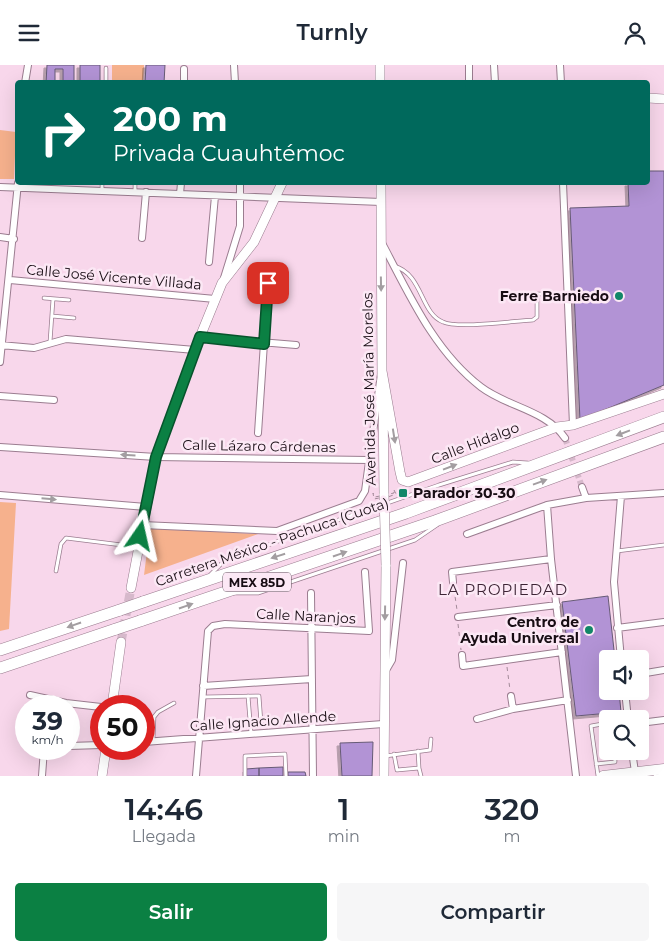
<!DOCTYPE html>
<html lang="es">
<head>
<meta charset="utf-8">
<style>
  :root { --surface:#fff; --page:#f6f6f7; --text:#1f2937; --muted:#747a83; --accent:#0b8043 }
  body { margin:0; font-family:Montserrat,sans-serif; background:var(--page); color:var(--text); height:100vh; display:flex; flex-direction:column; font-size:19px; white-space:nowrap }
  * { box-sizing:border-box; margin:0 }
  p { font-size:16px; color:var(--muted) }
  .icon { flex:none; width:28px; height:28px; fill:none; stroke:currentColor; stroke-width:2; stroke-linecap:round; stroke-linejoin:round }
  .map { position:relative; height:711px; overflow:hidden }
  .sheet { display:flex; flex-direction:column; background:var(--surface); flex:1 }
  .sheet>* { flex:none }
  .hud { position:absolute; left:15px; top:15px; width:635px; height:105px; border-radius:5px; box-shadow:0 5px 20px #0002; background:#00695c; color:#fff; overflow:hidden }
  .buttons { position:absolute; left:599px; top:585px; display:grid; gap:10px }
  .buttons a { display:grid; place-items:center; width:50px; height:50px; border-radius:5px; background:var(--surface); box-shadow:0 5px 20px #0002; font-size:25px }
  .speed { position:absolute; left:15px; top:630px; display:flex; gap:10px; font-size:25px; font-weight:700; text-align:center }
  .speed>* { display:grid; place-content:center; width:65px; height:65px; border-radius:50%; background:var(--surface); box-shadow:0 5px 20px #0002; line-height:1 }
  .speed small { font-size:12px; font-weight:400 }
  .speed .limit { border:8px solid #d22; background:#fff; color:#111 }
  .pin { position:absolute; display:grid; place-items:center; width:42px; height:42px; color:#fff; margin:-21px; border-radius:10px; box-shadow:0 2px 8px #0006 }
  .me { position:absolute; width:55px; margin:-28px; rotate:11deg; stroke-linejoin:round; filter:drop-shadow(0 0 4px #0008) }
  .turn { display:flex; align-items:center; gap:18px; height:105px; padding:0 15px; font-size:22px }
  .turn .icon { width:65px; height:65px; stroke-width:2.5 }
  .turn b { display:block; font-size:35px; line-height:42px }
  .eta { display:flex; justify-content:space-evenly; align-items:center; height:85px; text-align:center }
  .eta b { font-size:30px; font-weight:600; line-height:35px }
  .action { display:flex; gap:10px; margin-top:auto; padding:10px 15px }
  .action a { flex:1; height:58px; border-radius:5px; background:var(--accent); color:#fff; font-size:20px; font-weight:600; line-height:58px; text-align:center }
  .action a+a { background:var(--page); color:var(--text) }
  header { display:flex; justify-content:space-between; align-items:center; height:65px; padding:0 15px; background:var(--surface); font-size:22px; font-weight:600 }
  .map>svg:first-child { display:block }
  .green { fill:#f6b18d }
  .building { fill:#b293d5; stroke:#675b76; filter:url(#shadow) }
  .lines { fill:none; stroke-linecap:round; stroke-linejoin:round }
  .street-tunnel { stroke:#d6b9cb; stroke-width:6; stroke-dasharray:6 3; stroke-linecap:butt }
  .secondary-tunnel { stroke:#d6b9cb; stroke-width:9; stroke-dasharray:9 4.5; stroke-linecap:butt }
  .lane-casing { stroke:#9b7d90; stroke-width:4.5 }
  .street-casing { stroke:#9b7d90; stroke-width:8 }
  .secondary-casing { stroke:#9b7d90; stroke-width:10 }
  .primary-casing { stroke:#9b7d90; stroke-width:11 }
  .highway-casing { stroke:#9b7d90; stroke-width:12 }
  .path { stroke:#a38a99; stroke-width:1; stroke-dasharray:4 4; stroke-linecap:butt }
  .lane { stroke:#fff; stroke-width:3 }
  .street { stroke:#fff; stroke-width:6 }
  .secondary { stroke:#fff; stroke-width:9 }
  .primary { stroke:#fff; stroke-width:10 }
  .highway { stroke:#fff; stroke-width:11 }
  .secondary-bridge-casing { stroke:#9b7d90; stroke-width:10; stroke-linecap:butt }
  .highway-bridge-casing { stroke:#9b7d90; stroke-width:12; stroke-linecap:butt }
  .secondary-bridge { stroke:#fff; stroke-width:9 }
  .highway-bridge { stroke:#fff; stroke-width:11 }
  .oneway { fill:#a39ea1 }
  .route-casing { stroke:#07532c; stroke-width:12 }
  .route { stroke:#0b8043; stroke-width:9 }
  .poi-dot { fill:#128768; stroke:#fce8f5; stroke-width:2 }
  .labels { text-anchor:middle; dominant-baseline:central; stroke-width:5; stroke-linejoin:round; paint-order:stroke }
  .shield { fill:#fce8f5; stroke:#5c4f58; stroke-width:1 }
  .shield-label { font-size:12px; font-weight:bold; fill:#180d14 }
  .street-label { font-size:14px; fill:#180d14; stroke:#fce8f5 }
  .poi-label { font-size:14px; font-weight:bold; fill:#180d14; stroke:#fce8f5; text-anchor:end }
  .neighbourhood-label { font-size:15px; letter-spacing:1px; fill:#3d2435; stroke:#fce8f5 }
</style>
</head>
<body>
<header><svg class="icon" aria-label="menu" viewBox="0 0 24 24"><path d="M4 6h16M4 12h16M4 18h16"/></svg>Turnly<svg class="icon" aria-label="person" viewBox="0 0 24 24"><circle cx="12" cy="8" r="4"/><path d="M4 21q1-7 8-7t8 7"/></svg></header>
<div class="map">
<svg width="664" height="711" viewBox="0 0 664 711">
  <defs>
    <filter id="shadow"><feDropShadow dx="-3" dy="3" stdDeviation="0" flood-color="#0004"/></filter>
  </defs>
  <rect width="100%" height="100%" fill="#f8d7eb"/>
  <path class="green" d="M112,0h32l-1,17h-31z
    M0,65l16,2 -2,47h-14z
    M0,437l16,1 -7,126 -9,2z
    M150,463l108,6 -114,41z"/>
  <path class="building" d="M47,0h27v18h-11v-14h-8v14h-9z
    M80,0h20v18h-20z
    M146,0h19l-1,18h-19z
    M648,106h16v214l-84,35 -10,-212 59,-2 -1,-23h20z
    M608,531l7,63h-7v32h11l2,21 -45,4 -14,-114z
    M373,677l-1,34h-30l-2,-33z
    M283,702v9h-24v-8z
    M259,703v8h-13v-7z
    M288,707h17l1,4h-18z"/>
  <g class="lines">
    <path class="street-tunnel" d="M565,373l17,49"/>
    <path class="secondary-tunnel" d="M121,577l10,-54"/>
    <g class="lane-casing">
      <path id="lane" d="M106,18v-15
        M135,118v9
        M102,125v-7
        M394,201c29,8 26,47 49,56 15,7 71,-1 90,-2l4,-3v-23h13
        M44,233l25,2
        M52,251l22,2
        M50,277l3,-43
        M617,486l47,-6
        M56,506l5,-27 5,-6 72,9
        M211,509l11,-11 59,-23 158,-55 74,-23 15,1
        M232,528h26l157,-53 22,-15
        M248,631l3,37
        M203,632l56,-1 2,27
        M153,675l1,-23 4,-5 16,-9
        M394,689l3,16 22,-2 -1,-17
        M385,691l45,-6 1,-11
        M596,699l19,-2v-11
        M419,703l2,8
        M245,711v-20l40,-2 1,22
        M598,711l-7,-50 17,-3
        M655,711l9,-1"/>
    </g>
    <g class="street-casing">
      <path id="street" d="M234,0l1,18
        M469,0v18
        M494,0l1,18
        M560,0l1,18
        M25,18l3,-18
        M184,18v-14
        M563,118l10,242
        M0,122l381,15
        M180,129l1,-11
        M0,172l14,2
        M142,173l4,-46
        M382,178c27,51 52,108 99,144 26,20 65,23 84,51
        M209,197l6,-66
        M224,213l16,-52v-43
        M10,215l205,19
        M200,272l96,8
        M0,280l34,3 32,-9 129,11
        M0,297l18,-179
        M0,331l54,4
        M258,368l10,-150
        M0,382l156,10 213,3
        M582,422l4,11
        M0,430l146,12
        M547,440l4,54 25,217
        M142,460l135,6 82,-30 6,-10 16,-117
        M467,469l80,-29 39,-7 78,-5
        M453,517l-1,-10 99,-13
        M311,528l2,183
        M458,552l99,-12
        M617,563l47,-6
        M462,590l1,11 99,-14
        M621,594l-7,-77 7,-86
        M385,607l7,-12 11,-97
        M640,609l24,-4
        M203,621l109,-7
        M625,626l3,28
        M30,630l36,8 35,4
        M511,631l2,13
        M477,654l36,-10 55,-9
        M640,658l24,-3
        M144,677l239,-18
        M69,681l32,-1
        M632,686l3,21
        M42,711l2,-27
        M196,711l12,-145 5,-5 12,-2 144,7 -4,-59"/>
    </g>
    <g class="secondary-casing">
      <path id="secondary" d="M380,0v18
        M648,33l16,1
        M381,118l1,192
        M382,306l18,101 2,8 6,2 149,-55 16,-2 91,-31
        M383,328l1,102
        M131,523l25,-131 44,-120 22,-54 32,-41 28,-59
        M112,641l9,-64
        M102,711l4,-27
        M384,711l2,-211"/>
    </g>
    <g class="primary-casing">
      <path id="primary" d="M603,711l61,-7"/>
    </g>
    <g class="highway-casing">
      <path id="highway" d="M143,537l263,-89 258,-96
        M140,556l295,-100 229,-84
        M0,585l120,-40
        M0,603l116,-39"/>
    </g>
    <path class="path" d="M394,425l2,4 -16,6 -1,-2 -5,1 -1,-6 2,4 19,-4z
      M454,524l3,21
      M458,559l3,26
      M507,602l3,23"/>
    <use href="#lane" class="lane"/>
    <use href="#street" class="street"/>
    <use href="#secondary" class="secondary"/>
    <use href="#primary" class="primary"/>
    <use href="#highway" class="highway"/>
    <g class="secondary-bridge-casing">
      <path id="secondary-bridge" d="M384,430l2,70"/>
    </g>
    <g class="highway-bridge-casing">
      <path id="highway-bridge" d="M120,545l23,-8
        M116,564l24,-8"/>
    </g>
    <use href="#secondary-bridge" class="secondary-bridge"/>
    <use href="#highway-bridge" class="highway-bridge"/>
  </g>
  <defs><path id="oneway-solid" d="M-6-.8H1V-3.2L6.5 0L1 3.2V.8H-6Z" transform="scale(1.25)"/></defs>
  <g class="oneway">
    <use href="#oneway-solid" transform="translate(381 219) rotate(89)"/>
    <use href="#oneway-solid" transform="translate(623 368) rotate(159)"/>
    <use href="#oneway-solid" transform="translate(394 371) rotate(81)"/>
    <use href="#oneway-solid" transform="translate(128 390) rotate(-176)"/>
    <use href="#oneway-solid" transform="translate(450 402) rotate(-21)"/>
    <use href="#oneway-solid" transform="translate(540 417) rotate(-20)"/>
    <use href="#oneway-solid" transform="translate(49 434) rotate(5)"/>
    <use href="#oneway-solid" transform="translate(340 489) rotate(-19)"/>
    <use href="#oneway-solid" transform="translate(278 491) rotate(162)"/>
    <use href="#oneway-solid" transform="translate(186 541) rotate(-19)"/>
    <use href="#oneway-solid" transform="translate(385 548) rotate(91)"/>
    <use href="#oneway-solid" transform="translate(74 560) rotate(161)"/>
  </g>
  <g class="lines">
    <g class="route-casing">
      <path id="route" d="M140,471l16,-79 44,-120 64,7 4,-61"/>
    </g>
    <use href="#route" class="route"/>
  </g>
  <g class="poi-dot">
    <circle cx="619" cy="231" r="5"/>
    <rect x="398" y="423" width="10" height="10" rx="2.5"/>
    <circle cx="589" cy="565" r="5"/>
  </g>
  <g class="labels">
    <rect class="shield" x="223" y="507.5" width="68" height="19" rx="4"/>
    <g class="shield-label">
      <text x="257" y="517">MEX 85D</text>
    </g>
    <g class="street-label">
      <text transform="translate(114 212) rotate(5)">Calle José Vicente Villada</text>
      <text transform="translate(369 324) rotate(-91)">Avenida José María Morelos</text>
      <text transform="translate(475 378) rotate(-21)">Calle Hidalgo</text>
      <text transform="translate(259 381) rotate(1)">Calle Lázaro Cárdenas</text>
      <text transform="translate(272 477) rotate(-19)">Carretera México - Pachuca (Cuota)</text>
      <text transform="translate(306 551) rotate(3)">Calle Naranjos</text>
      <text transform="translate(263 656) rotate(-4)">Calle Ignacio Allende</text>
    </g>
    <g class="poi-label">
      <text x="609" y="231">Ferre Barniedo</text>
      <text x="413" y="428" text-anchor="start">Parador 30-30</text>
      <text x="579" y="557">Centro de<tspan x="579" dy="16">Ayuda Universal</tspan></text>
    </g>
    <g class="neighbourhood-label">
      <text x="503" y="524">LA PROPIEDAD</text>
    </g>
  </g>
</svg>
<div class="buttons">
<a><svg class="icon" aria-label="sound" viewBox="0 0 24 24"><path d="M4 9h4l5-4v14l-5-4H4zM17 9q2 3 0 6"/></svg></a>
<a><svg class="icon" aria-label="search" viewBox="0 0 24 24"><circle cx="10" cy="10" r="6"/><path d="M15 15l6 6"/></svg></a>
</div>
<div class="speed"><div>39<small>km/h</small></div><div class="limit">50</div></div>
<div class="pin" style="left:268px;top:218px;background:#d93025"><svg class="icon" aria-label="arrive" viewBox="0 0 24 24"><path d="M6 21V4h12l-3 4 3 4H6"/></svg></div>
<svg class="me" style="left:140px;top:471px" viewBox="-20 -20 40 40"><path d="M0-17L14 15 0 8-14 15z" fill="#0b8043" stroke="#fff" stroke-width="4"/></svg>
<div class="hud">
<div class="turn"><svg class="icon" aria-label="right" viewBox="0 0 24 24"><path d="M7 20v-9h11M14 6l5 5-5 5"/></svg><div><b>200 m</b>Privada Cuauhtémoc</div></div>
</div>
</div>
<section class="sheet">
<div class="eta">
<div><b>14:46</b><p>Llegada</p></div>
<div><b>1</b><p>min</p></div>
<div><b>320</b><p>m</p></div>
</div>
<div class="action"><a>Salir</a><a>Compartir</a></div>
</section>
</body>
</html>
